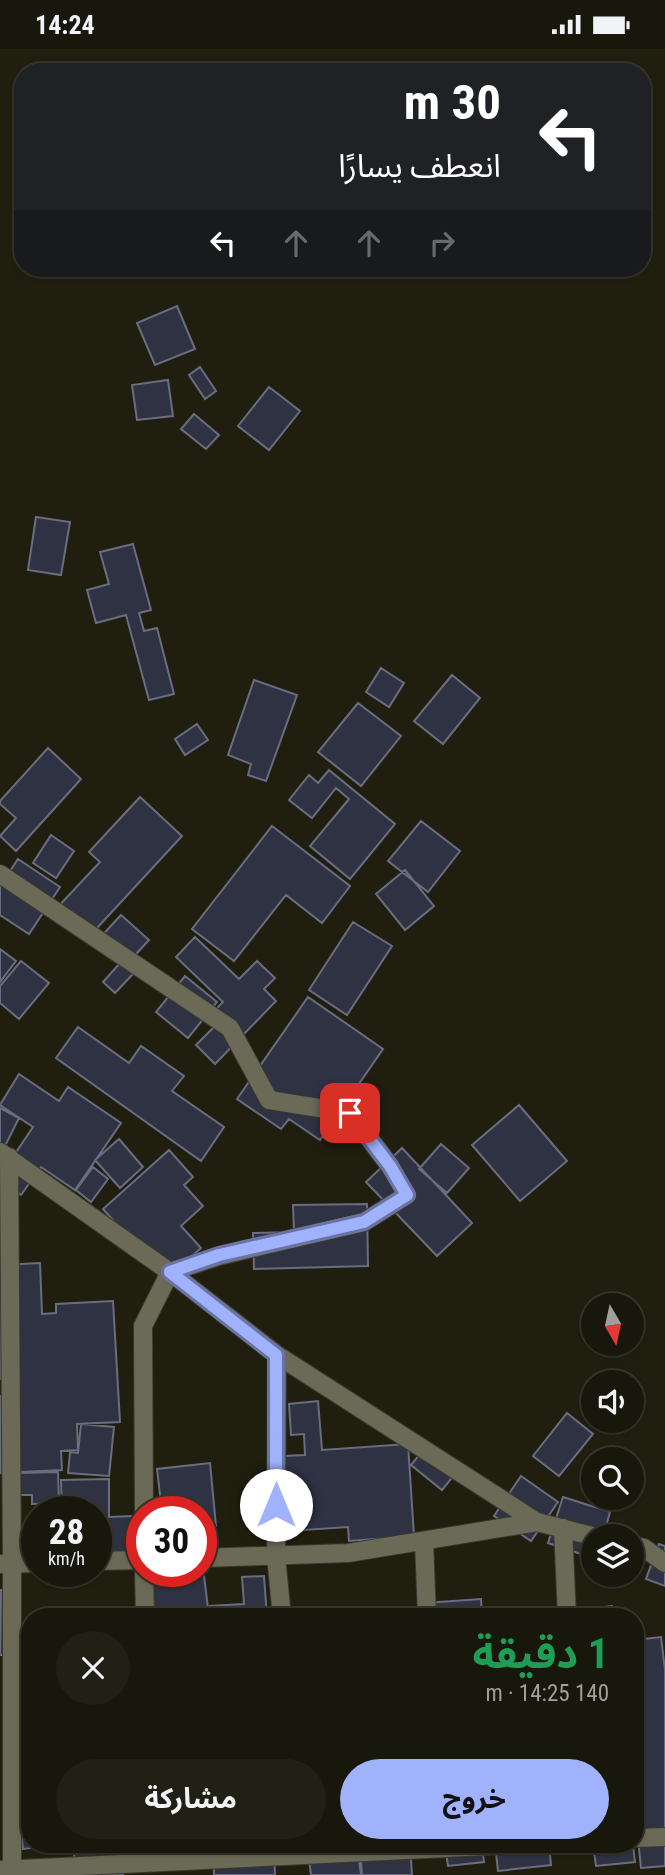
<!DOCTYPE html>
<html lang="ar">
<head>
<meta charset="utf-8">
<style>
  :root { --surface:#18170b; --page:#212014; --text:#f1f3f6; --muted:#9f9f9d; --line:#36362c; --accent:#a1b2fd }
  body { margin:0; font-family:"Roboto Condensed","Noto Sans Arabic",sans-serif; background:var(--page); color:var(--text); direction:rtl; height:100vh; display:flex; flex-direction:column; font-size:26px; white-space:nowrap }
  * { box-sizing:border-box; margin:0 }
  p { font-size:23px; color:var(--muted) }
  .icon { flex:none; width:38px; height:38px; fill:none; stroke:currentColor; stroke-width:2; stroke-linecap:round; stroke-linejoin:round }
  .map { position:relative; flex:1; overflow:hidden; direction:ltr }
  .drawer { position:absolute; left:21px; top:1559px; width:623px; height:245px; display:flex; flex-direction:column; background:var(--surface); border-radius:28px; box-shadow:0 2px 5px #0004,0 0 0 2px var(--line); direction:rtl }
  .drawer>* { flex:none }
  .banner { position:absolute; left:14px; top:14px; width:637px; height:214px; border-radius:28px; box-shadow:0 2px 5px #0004,0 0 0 2px var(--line); direction:rtl; background:#202124; color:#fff; overflow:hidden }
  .needle { width:46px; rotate:171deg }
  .tools { position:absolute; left:581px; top:1244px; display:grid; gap:14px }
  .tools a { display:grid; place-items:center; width:63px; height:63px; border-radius:50%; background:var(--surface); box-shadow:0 2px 5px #0004,0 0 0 2px var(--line); font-size:35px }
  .speed { position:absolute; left:21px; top:1447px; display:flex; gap:14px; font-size:35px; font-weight:700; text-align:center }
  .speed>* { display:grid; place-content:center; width:91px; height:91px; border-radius:50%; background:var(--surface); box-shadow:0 2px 5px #0004,0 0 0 2px var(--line); line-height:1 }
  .speed small { font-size:18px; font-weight:400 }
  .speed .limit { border:10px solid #d22; background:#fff; color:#111 }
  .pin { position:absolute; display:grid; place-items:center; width:60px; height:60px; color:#fff; margin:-30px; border-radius:14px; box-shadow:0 4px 10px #0006 }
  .me { position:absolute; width:77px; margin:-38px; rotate:0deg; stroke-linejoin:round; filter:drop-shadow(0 0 5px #0008) }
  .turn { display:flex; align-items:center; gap:24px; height:147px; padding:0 35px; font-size:32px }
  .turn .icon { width:91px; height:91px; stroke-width:2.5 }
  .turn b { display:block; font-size:49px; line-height:60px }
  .lanes { display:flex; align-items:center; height:66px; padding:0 35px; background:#0003; justify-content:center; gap:35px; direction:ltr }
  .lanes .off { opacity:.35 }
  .round { display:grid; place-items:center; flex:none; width:74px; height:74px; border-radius:37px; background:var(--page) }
  .head { display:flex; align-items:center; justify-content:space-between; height:119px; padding:0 35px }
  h1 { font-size:42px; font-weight:700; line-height:52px; color:#1e9e55 }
  .primary-button { display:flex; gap:14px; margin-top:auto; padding:14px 35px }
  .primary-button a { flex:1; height:80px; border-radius:42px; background:var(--accent); color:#111; font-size:28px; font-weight:700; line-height:80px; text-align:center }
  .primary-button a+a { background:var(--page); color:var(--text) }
  .status { display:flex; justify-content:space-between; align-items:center; height:49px; padding:0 35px; background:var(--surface); direction:ltr }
  .status svg { height:19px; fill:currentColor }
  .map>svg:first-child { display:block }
  .building { fill:#2e3242; stroke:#696d7f; stroke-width:2 }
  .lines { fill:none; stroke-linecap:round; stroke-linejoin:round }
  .street-casing { stroke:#39392f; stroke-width:20 }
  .street { stroke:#6b6a57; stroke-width:18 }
  .route-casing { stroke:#6974a4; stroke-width:18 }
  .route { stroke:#a1b2fd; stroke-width:12 }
</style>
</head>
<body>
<div class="status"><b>14:24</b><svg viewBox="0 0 49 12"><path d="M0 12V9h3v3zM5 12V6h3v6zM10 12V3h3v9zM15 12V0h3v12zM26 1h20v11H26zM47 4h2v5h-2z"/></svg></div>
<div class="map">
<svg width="665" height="1826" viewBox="0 0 665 1826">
  <rect width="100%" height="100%" fill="#201f0f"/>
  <path class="building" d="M177,257l18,43 -40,16 -18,-42z
    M200,318l16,24 -11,8 -16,-24z
    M168,331l5,36 -36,4 -5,-35z
    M269,338l31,24 -31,39 -31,-24z
    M194,365l25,21 -13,14 -25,-20z
    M36,468l34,5 -9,53 -33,-5z
    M133,495l18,66 -12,3 5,18 13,-3 17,66 -25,6 -23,-85 -30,8 -9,-33 22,-6 -9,-32z
    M381,619l23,15 -15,24 -23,-15z
    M452,626l28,23 -37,46 -29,-23z
    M254,631l43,15 -31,86 -18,-6 3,-11 -23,-9z
    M358,654l43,33 -40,50 -43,-34z
    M197,675l11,16 -23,15 -10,-16z
    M48,699l33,31 -65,72 -16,-15 16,-18 -16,-14v-3z
    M329,721l66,54 -45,55 -40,-33 39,-47 -13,-11 -24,30 -23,-18 20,-25 9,8z
    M140,748l42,39 -97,105 -31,-30 46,-49 -11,-10z
    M421,772l39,30 -32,41 -40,-31z
    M272,777l78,60 -28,37 -36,-28 -52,66 -42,-32z
    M51,786l23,16 -18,27 -23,-15z
    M18,810l42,28 -31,47 -29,-19v-29z
    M405,821l29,36 -29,24 -29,-36z
    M121,866l28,25 -24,26 -28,-25z
    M353,873l39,24 -45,69 -38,-25z
    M195,888l44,42 18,-18 18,17 -11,11 12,12 -61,63 -19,-19 19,-19 -8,-8 16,-16 -47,-45z
    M0,900l16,12 -16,21z
    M21,912l28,22 -30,36 -19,-16v-17z
    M121,913l12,12 -18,19 -12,-11z
    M185,927l32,26 -29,36 -32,-26z
    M308,948l75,52 -63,91 -31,-21 -8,10 -44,-30z
    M78,978l51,36 12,-17 43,30 -12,15 52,36 -23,34 -145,-103z
    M19,1025l40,27 9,-14 53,36 -46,67 -34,-23 -20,28 -21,-14v-5l33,-49 -33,-22z
    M519,1056l48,56 -47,40 -48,-56z
    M0,1059l19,10 -19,38z
    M119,1090l24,28 -23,21 -25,-28z
    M441,1095l28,24 -22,25 -28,-24z
    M402,1099l70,75 -35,33 -71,-74z
    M169,1101l24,27 -9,8 19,21 -22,20 20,22 -35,31 -63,-70z
    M93,1118l15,12 -17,23 -15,-12z
    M367,1155l1,62 -114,3 -1,-36 41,-1 -1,-27z
    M40,1214l2,51 14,-1v-9l57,-3 7,121 -43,2 1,26 -17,1 1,19 -61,3 -1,-77h16l-1,-18 -15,1v-114z
    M318,1352l4,49 86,-6 6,92 -65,5 -1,-14 -60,4 -5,-75 22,-1 -1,-21 -13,1 -2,-31z
    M567,1364l26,21 -34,42 -26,-20z
    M81,1375l33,3 -5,49 -41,-3 2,-21 8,1z
    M428,1395l31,25 -17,21 -31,-25z
    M210,1414l6,63 -15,2v-16h-39l-5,-43z
    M58,1423l1,31 -27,1v-9h-14l-1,-22z
    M521,1427l37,26 -27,39 -37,-25z
    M109,1430v38l24,-1v41h-37v-45h-34l-1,-32z
    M563,1448l47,15 -7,25h-10v21l-45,-15z
    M26,1479h11v30h-11z
    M659,1495l6,2v40l-19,-7z
    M204,1526l5,42h-54l-4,-35z
    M264,1527l3,41h-57v-11l34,-2 -2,-27z
    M0,1541h2l1,65h-3z
    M481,1550l1,18h-56l-1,-14z
    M612,1557l1,11h-51v-5z
    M661,1588l4,33v196l-24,2 -6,-59v-169z
    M30,1777v19h8l1,2 -16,2 -3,-22z
    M38,1796h64l1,1 18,-1 2,30h-47l-3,-29 -35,3z
    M169,1796h40l1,5 -40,5z
    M213,1796h61l1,30h-61z
    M307,1796h50l4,30h-50z
    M360,1796h50l2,30h-50z
    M445,1796h37l2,17 -36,4z
    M495,1796h54l2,20 -53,6z
    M593,1796h40l2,17 -39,4z"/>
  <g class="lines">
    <g class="street-casing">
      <path id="street" d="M0,825l230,154 39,72 81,13 40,53 17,29 -43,27 -145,34 -49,16 -27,54 1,186
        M0,1103l170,120 107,83 260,167 59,15
        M9,1108l3,406v306
        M277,1306l-1,201 6,61
        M563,1479l4,89
        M424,1492l3,76
        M632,1496l12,3 21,15
        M201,1509l147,-5 189,-31
        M96,1512l46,-1
        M0,1515l37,-1
        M144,1522l1,46
        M635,1789l30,-1
        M0,1821l507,-25"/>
    </g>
    <use href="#street" class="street"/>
  </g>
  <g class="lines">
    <g class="route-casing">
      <path id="route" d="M276,1456v-150l-106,-83 49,-17 145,-33 43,-27 -17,-29 -40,-53"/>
    </g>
    <use href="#route" class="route"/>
  </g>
</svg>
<div class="tools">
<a><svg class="needle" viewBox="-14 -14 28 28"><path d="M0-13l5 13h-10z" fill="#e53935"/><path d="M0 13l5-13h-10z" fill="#9f9f9d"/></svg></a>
<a><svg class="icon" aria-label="sound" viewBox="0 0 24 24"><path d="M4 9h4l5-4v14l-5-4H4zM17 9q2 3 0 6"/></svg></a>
<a><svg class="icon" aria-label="search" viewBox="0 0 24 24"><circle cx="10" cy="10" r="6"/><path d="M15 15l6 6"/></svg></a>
<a><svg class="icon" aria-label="layers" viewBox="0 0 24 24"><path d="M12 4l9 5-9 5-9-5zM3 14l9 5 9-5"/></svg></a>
</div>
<div class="speed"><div>28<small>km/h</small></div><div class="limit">30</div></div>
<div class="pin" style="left:350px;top:1064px;background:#d93025"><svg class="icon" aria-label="arrive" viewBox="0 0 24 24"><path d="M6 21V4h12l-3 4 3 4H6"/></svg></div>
<svg class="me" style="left:276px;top:1456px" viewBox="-20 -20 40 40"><circle r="19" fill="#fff"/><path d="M0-13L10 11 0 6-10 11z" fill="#a1b2fd"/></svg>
<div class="banner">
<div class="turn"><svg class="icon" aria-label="left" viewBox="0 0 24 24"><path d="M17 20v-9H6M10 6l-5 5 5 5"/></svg><div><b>30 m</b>انعطف يسارًا</div></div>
<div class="lanes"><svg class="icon" aria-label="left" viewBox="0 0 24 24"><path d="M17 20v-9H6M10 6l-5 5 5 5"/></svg><svg class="icon off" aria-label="ahead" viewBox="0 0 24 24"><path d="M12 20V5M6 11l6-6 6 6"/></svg><svg class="icon off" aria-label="ahead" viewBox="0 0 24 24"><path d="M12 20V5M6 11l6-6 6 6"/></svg><svg class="icon off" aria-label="right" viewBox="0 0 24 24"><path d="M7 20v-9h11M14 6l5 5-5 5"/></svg></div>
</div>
<section class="drawer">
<div class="head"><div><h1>1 دقيقة</h1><p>140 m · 14:25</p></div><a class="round"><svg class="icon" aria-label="close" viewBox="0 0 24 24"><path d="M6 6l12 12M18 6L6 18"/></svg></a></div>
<div class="primary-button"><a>خروج</a><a>مشاركة</a></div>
</section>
</div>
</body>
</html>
